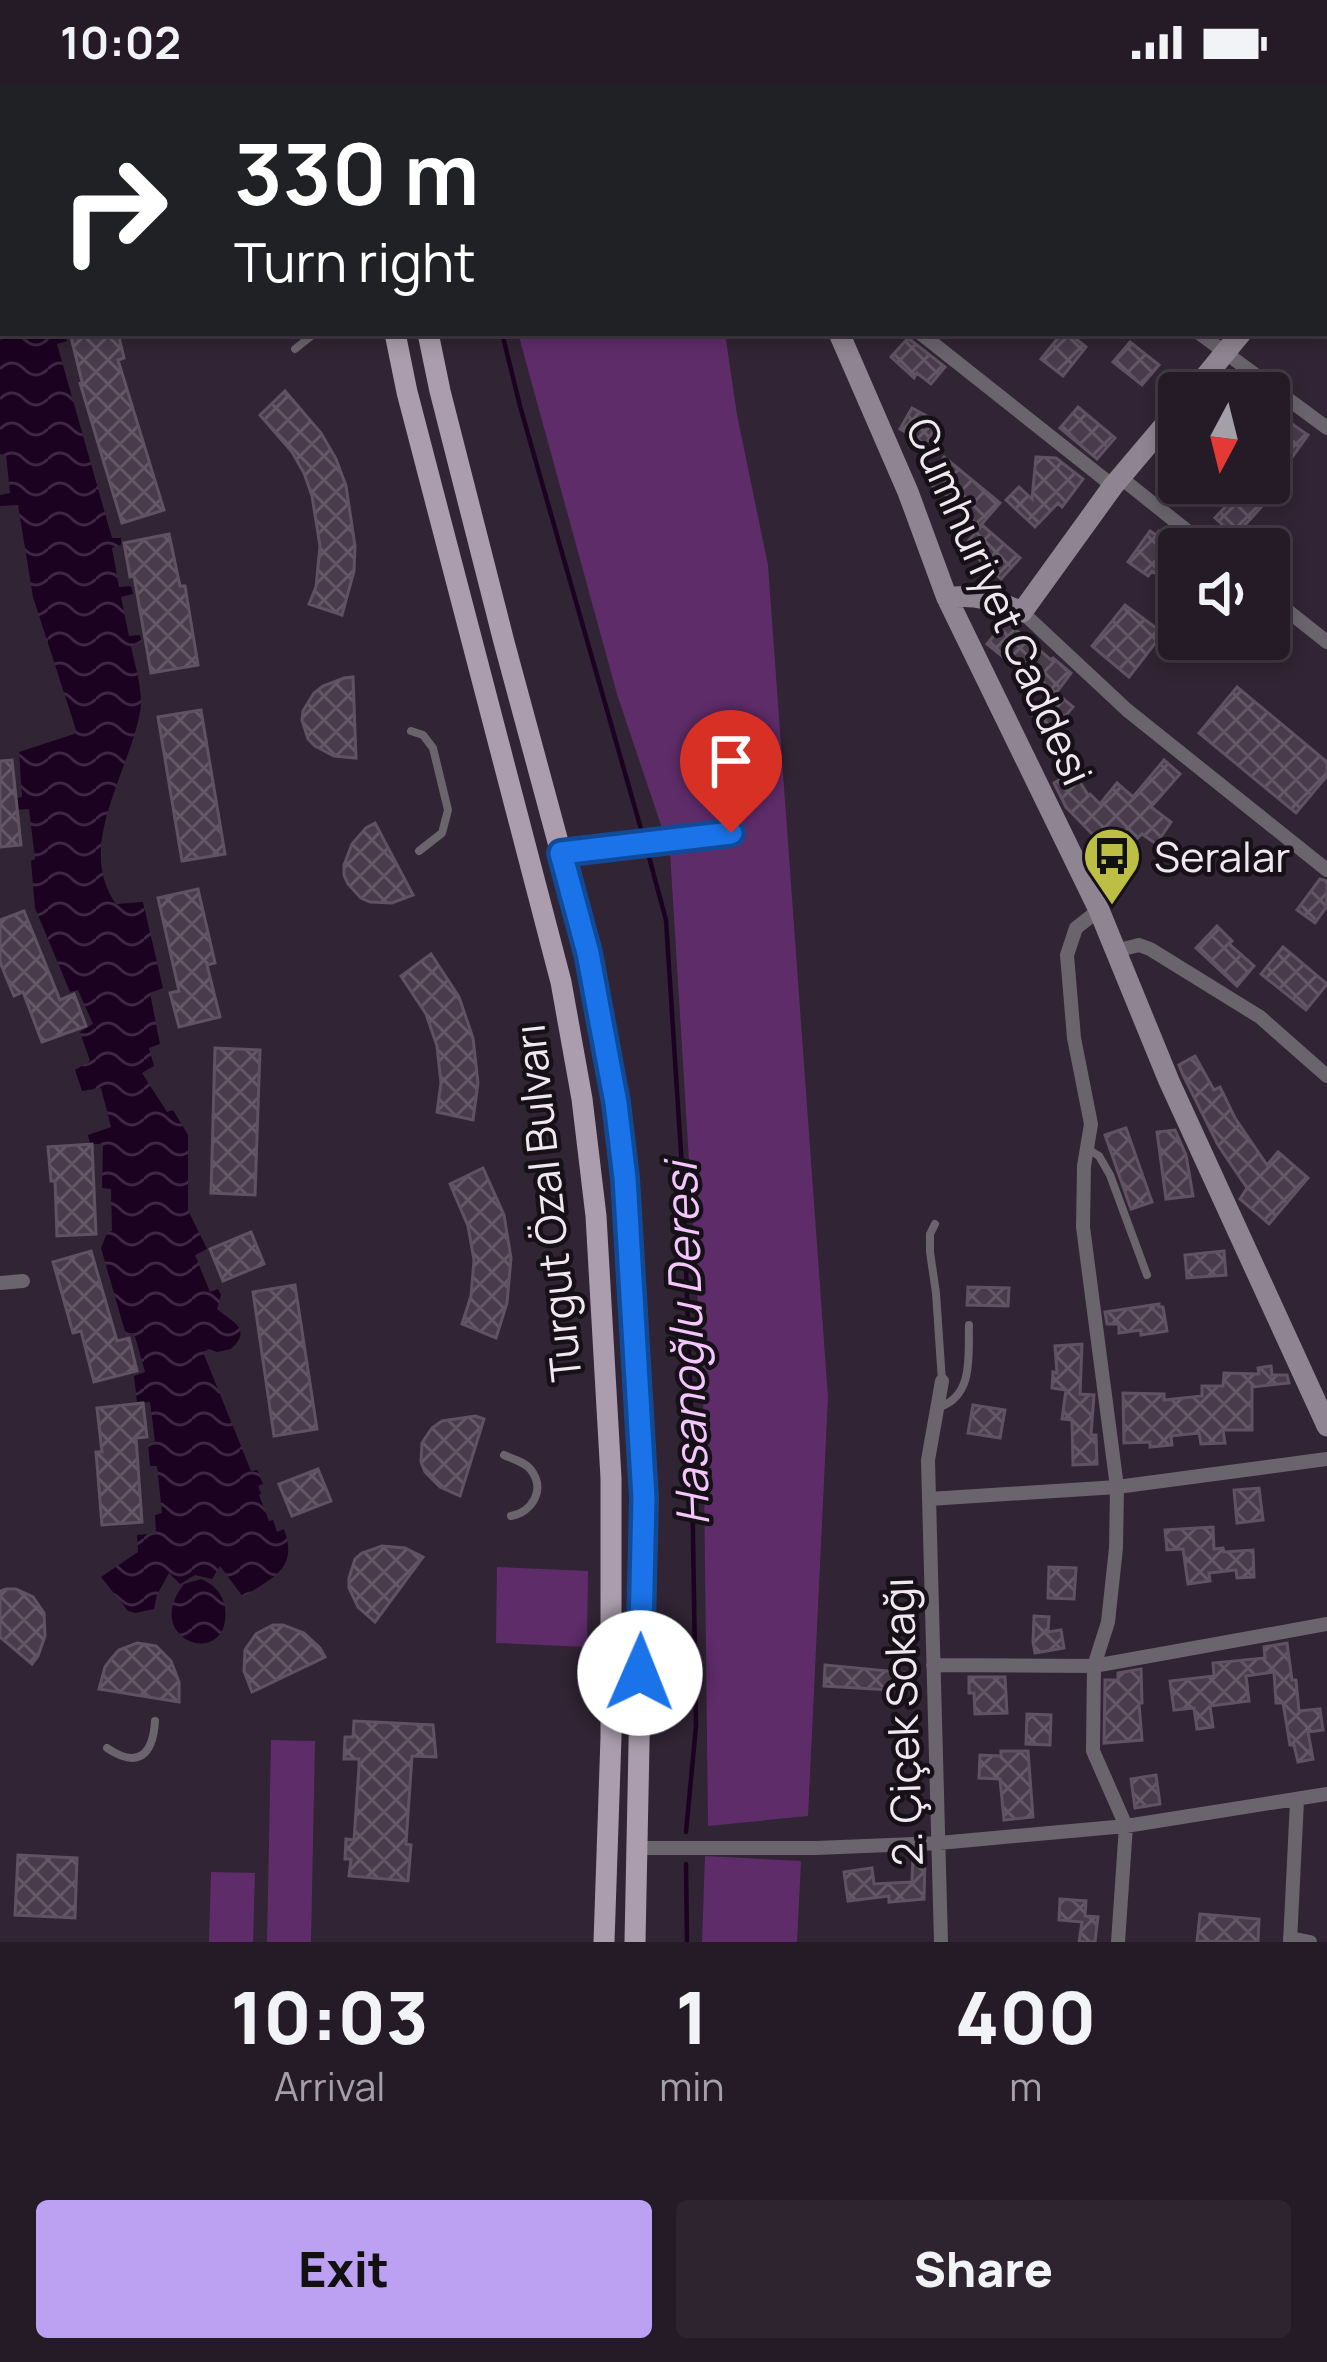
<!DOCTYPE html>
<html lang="en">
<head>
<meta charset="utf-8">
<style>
  :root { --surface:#251b27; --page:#2d242f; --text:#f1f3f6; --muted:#a3a1a7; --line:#423944; --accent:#bca0f2 }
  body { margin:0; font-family:Manrope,sans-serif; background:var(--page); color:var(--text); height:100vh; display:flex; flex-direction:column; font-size:45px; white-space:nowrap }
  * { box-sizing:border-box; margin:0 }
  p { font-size:39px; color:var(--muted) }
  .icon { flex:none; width:66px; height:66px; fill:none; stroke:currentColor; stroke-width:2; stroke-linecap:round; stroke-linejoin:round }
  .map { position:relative; height:1858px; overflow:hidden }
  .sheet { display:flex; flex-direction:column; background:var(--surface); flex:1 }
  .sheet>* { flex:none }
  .hud { position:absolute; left:0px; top:0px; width:1329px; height:252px; box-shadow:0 6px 18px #0003,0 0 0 3px var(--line); background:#202124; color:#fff; overflow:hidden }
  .needle { width:78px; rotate:187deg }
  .fabs { position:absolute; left:1158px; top:288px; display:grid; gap:24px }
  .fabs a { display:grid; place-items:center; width:132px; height:132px; border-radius:12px; background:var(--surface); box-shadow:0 6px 18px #0003,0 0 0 3px var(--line); font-size:60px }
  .pin { position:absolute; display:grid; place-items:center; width:102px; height:102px; color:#fff; margin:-123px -51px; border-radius:50% 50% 50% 0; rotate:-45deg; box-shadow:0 0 12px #0007 }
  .pin .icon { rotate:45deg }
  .me { position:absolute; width:132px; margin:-66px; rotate:1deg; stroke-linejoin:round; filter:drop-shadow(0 0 9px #0008) }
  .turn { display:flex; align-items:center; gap:42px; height:252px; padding:0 36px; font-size:54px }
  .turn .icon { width:156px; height:156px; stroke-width:2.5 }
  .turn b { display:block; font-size:84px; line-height:102px }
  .eta { display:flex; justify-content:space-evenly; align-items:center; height:204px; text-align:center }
  .eta b { font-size:72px; font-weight:800; line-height:84px }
  .cta { display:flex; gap:24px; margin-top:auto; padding:24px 36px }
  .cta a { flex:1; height:138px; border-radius:12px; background:var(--accent); color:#111; font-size:48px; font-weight:800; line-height:138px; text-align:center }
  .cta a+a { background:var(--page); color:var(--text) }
  .status { display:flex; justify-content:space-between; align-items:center; height:84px; padding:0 60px; background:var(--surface); direction:ltr }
  .status svg { height:33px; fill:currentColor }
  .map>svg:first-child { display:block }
  .green { fill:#5f2c6a }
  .water { fill:url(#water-waves) }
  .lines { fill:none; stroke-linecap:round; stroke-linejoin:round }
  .stream { stroke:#1c0221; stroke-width:4.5 }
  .building { fill:url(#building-cross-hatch); stroke:#605263; stroke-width:3 }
  .lane { stroke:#6a646c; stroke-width:8 }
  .street { stroke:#6a646c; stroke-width:14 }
  .secondary { stroke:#8f8491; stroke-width:21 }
  .primary { stroke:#ab9dad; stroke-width:21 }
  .route-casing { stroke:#114b97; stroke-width:30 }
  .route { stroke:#1a73e8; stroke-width:21 }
  .labels { text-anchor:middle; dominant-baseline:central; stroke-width:9; stroke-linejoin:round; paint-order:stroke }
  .street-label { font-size:42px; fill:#f0e7f1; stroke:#161017 }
  .poi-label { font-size:42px; fill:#f0e7f1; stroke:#161017; text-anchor:start }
  .water-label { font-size:45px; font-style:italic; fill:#f4c6fd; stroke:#161017 }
</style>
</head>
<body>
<div class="status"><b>10:02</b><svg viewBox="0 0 49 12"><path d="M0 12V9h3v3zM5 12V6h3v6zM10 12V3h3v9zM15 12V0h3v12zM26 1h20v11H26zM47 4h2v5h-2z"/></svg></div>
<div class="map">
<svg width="1327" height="1858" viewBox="0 0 1327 1858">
  <defs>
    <pattern id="water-waves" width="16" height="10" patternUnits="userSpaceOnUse" patternTransform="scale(3)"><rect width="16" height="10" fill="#1c0221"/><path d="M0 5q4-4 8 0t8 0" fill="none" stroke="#3d2742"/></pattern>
    <pattern id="building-cross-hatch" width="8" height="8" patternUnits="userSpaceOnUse" patternTransform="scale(3)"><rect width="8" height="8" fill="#493b4c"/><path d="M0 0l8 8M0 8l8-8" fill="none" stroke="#645766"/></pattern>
  </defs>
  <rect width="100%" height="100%" fill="#312434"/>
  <path class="green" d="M518,249h207l12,82 31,150 60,832 -20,419 -100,10 -5,-437 -33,-537 -53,-158z
    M497,1483l91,4 -1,76 -91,-4z
    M271,1656l44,1 -4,201h-44z
    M705,1772l96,5 -4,81h-95z
    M211,1788l44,1 -2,69h-44z"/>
  <path class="water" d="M0,30l3,4v215h62l2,8 -10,3 55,194h9v7l-9,3 7,39 12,-1 2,8 -12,3 8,39 11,-1 2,8 -11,3c4,20 13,47 9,66 -11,62 -65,134 -24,192l27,-2 20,86 -13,5 10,51 -11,4 5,18 -12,7 25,39 6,-2 15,25v75l19,39 -12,6 15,37 8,-3 3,6 -4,14c13,12 37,19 14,40l-14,3 -8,-3 -6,3 48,119 6,-1 6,14 -5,2 3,7 -2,2 10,26 4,-1 4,12 7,-3c15,40 -12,49 -41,68l-23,-31 -8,13 -17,-4 -15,9 -11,-11 -12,22 -3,14 -19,4 -7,-2 -27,-34 37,-25 -1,-17 19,-2 -1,-18 7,-2 -5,-47h-7l-2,-22 7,-3 -5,-39 -13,1 -3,-27 11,-4 -11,-39 -8,2 -25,-87 6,-15 5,-2 -1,-42 -9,-1 1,-44h-13l-2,-9 23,-8 -10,-39 -19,3 -7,-21 15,-9 -10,-29 13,-8 -15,-34 -8,2 -35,-84 -4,-47 4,-2 -6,-50 -18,1 -2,-10 13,-3 -3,-45 58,-19 -44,-136 -15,-92 -18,1v-11l10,-2 -4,-38 -6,-1z
    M201,1495c13,6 22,14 24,29 7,63 -86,34 -41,-24z"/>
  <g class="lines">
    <path class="stream" d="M502,249l18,73 121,423
      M649,773l17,63 17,264 8,224 5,318 -10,106
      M686,1780l1,78"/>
  </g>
  <path class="building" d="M86,249h32l6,25 -6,2 46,150 -42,13 -42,-140 2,-1 -11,-45z
    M1062,249h7l17,14 -23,29 -22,-17z
    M908,254l37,29 -14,17 -14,-11 -3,5 -23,-21z
    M1130,258l29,23 -17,20 -29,-23z
    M285,307l36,42 15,26 10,27 9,60 -1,25 -12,44 -33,-11 7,-17 4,-41 -8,-50 -8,-23 -12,-21 -32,-37z
    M1078,323l37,31 -18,21 -37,-31z
    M912,324l26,14 -12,22 -26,-15z
    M1288,337l20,14 -39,54 5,4 -39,43 -20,-18 32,-35h22v-34z
    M944,373l56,46 -20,23 -22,-17 3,-4 -33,-22z
    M1036,373l20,1 27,21 -21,28 -4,-4 -23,24 -29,-27 13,-13 13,12z
    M982,441l38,33 -19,21 -37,-33z
    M1150,447l6,4 3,-4 20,13v28l-8,12 -19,-13 -4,5 -20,-14z
    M169,450l11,52h5l13,79 -47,8 -17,-97 -4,1 -6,-34z
    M1125,521l38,28 -34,44 -37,-31z
    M1006,537l45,39 2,-2 18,15 -15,20 -44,-37 -4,5 -21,-17z
    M353,593l3,81 -22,-2 -19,-10 -7,-7 -6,-19 1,-9 11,-18 9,-7 21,-8z
    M1237,603l90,75v14l-31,37 -97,-80z
    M1054,607l19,16 -22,26 -19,-18z
    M201,626l24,144 -43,7 -24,-144z
    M12,676l9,85 -21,2v-86z
    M1164,676l16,14 -29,33 20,15 -15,22 -14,-10 -30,28 -17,-19 3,-3 -32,-33 -12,-24 19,-12 15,24 2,-1 10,10 17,-21 16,14z
    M375,739l38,72 -21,8 -22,-1 -9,-4 -13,-14 -4,-9v-10l8,-21 14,-16z
    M1320,795l7,2v25l-12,17 -18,-13z
    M198,805l17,74 -8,2 13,52 -41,10 -9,-34 9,-2 -21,-93z
    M24,827l36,89 14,-6 12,32 -44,16 -19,-50 -9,4 -14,-34v-42z
    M1217,842l15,15 -3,3 25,22 -17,20 -41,-38z
    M1283,863l44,37 -21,26 -45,-36z
    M431,870l28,43 14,41 5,45 -5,37 -36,-8 4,-29 -4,-37 -11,-32 -25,-38z
    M215,964l45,2 -5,145 -44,-2z
    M1195,972l19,34 6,-3 15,31 32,47 11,-13 30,26 -39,46 -29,-25 7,-11 -29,-43 -35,-70 -4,-10z
    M1126,1044l26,74 -21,7 -26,-74z
    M1175,1046l11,25 7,41 -27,3 -9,-67z
    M92,1060l4,90 -39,2 -2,-55h-4l-3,-34z
    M483,1084l21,47 7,43 -4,45 -11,35 -34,-14 9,-28 3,-36 -6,-34 -18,-42z
    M251,1148l13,32 -41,17 -13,-32z
    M91,1167l26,90 12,-3 8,33 -43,11 -13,-51 -8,2 -20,-71z
    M1224,1167l2,24 -39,3 -2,-23z
    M295,1201l22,144 -43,7 -21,-144z
    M968,1203l41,1 -1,18 -41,-1z
    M1159,1220v3h4l4,24 -26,4v-5l-22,3v-9h-12l-2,-12z
    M1082,1260l-2,50 14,1 -3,40h5l1,29 -24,1 -1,-45 -10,-1 4,-29 -14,-2 1,-16 4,1 -2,-27z
    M1271,1282l1,9h15l2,8 -37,4v43h-29l2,13 -24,1 -2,-11 -28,3 1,9 -22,2v-5l-26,1 -1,-50 41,1v6l38,-4v-10h21l1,-13 35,1 -1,-6z
    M143,1319l4,34 -11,1 6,84 -40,3 -6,-73h6l-5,-44z
    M973,1321l32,5 -5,28 -32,-5z
    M475,1332l9,3 -24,77 -20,-9 -15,-15 -4,-10 1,-19 10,-15 10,-7z
    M318,1385l13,32 -39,15 -13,-32z
    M1259,1404l4,32 -26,3 -3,-33z
    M1213,1443l1,22 9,-1 1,4 29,-2 1,27 -17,1 -1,-8 -27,3 1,8 -22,3 -5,-35 -16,1 -2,-20z
    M382,1462l23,2 18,9 -48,65 -17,-15 -9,-19v-10l6,-19 7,-6z
    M1049,1483l27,1 -2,31 -26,-1z
    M6,1505h10l17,8 11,16 1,23 -7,20 -6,8 -32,-27v-46z
    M1034,1532l15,1 -1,15 13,-2 3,18 -29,5 -2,-11z
    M273,1541h10l21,8 16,15 5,9 -73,35 -8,-21 1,-21 11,-16z
    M137,1559l19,3 15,15 8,21v20l-80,-13 6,-22 6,-8 8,-9z
    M1287,1559l5,37h4l3,31 21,-2 3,21 -15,2 5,27 -15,3 -4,-17h-4l-7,-42h-7l-2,-31 -28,4 3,25 -39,5 3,21 -16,2 -3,-21 -20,2 -4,-29 44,-5 -1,-13 52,-5 -1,-11z
    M825,1581l84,8 -2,18 -83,-5z
    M1141,1585l1,34h-3l3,37 -38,3 1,-63h13v-7z
    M969,1593h36l2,36 -32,1 -1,-21h-5z
    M1027,1630l24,1 -1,30 -24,-1z
    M354,1637l79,4 3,32 -24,-1 -6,88 5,1 -3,36 -59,-5 2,-17h-6l1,-20 8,1 5,-73v-8h-15l1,-22h8z
    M1001,1667h27l5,66 -29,3 -4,-41 -21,-1 1,-23 21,1z
    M1156,1691l4,29 -25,4 -4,-29z
    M18,1771l59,3 -2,60 -60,-3z
    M913,1771h12l-1,44 -35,3v-6l-41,5 -4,-29 28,-4 2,16 38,-2z
    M1060,1815l26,2 -1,15 13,1 -3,25h-16l3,-20 -23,-2z
    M1200,1830l59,5 -1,23 -61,-1z"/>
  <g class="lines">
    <path class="lane" d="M295,265l20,-16
      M411,647l12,4 10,13 15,62 -6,23 -23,18
      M566,768l165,-19
      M1088,1065l11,7 11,19 37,100
      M935,1140l-5,10v18l6,41 6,88
      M940,1323c34,-12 28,-51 29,-82
      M504,1371c9,4 21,7 27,15 15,20 1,42 -20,46
      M107,1664c31,21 46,7 48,-27"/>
    <path class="street" d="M308,0v3
      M875,0l4,3
      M1152,0l4,3
      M997,3l1,-3
      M920,249l193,153
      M1199,249l128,95
      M1121,394l89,71
      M1269,512l58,46
      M1022,528l105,98 200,160
      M1099,826l-23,18 -9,27 7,83 17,86 -7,42 -1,61 34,260 -1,61 -8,74 -14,44 -1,85 33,75 -8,116
      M1115,867l24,-6 11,4 110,68 67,59
      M0,1199l23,-2
      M929,1415l188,-12 210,-28
      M933,1581l161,1 233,-42
      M637,1764h179l123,-5 187,-17 201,-32
      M1290,1854l20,4
      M941,1858l-13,-482 14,-79
      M1290,1858l7,-141"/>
    <path class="secondary" d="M728,0l1,3
      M1326,139l1,-1
      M839,249l69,159 39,106 152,312 70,171 158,345
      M1192,309l49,-60
      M947,514c28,-5 50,3 75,14l91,-126 66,-78"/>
    <path class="primary" d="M386,3v-3
      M423,3v-3
      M395,249l12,59 154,590 21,117 14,117 15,262v259l-7,205
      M428,249l12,58 64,251 84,311 27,150 10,75 19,320 -9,444"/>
  </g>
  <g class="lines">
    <g class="route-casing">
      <path id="route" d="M640,1589l4,-175 -19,-320 -9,-75 -28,-150 -27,-100 170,-20"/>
    </g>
    <use href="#route" class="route"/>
  </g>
  <defs>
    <g id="bus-pin" transform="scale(3)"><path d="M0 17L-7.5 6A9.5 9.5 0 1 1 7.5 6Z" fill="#bcbf43" stroke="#161017"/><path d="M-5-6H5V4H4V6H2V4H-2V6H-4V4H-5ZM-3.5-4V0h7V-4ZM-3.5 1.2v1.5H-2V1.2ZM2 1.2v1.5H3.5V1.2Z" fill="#111"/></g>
  </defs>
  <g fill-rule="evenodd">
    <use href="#bus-pin" x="1112" y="772"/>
  </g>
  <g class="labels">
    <g class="street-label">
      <text transform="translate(1000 517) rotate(66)">Cumhuriyet Caddesi</text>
      <text transform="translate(547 1119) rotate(-96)">Turgut Özal Bulvarı</text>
      <text transform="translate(902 1638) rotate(-92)">2. Çiçek Sokağı</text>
    </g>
    <g class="poi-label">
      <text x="1154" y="772">Seralar</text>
    </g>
    <g class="water-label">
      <text transform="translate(686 1260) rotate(-92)">Hasanoğlu Deresi</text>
    </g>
  </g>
</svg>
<div class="fabs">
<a><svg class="needle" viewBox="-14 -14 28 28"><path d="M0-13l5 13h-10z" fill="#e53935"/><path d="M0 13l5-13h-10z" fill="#a3a1a7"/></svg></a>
<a><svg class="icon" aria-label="sound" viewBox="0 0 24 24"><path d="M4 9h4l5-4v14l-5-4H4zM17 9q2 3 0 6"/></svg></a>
</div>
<div class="pin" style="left:731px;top:749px;background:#d93025"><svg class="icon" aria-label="arrive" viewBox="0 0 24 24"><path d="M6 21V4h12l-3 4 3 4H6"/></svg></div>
<svg class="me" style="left:640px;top:1589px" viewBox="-20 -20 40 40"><circle r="19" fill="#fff"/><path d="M0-13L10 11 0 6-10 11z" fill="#1a73e8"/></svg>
<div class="hud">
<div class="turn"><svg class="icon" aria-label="right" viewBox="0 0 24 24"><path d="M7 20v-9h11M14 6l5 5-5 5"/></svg><div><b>330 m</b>Turn right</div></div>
</div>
</div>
<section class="sheet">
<div class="eta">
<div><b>10:03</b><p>Arrival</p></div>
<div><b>1</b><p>min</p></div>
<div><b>400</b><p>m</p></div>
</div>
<div class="cta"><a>Exit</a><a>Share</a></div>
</section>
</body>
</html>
